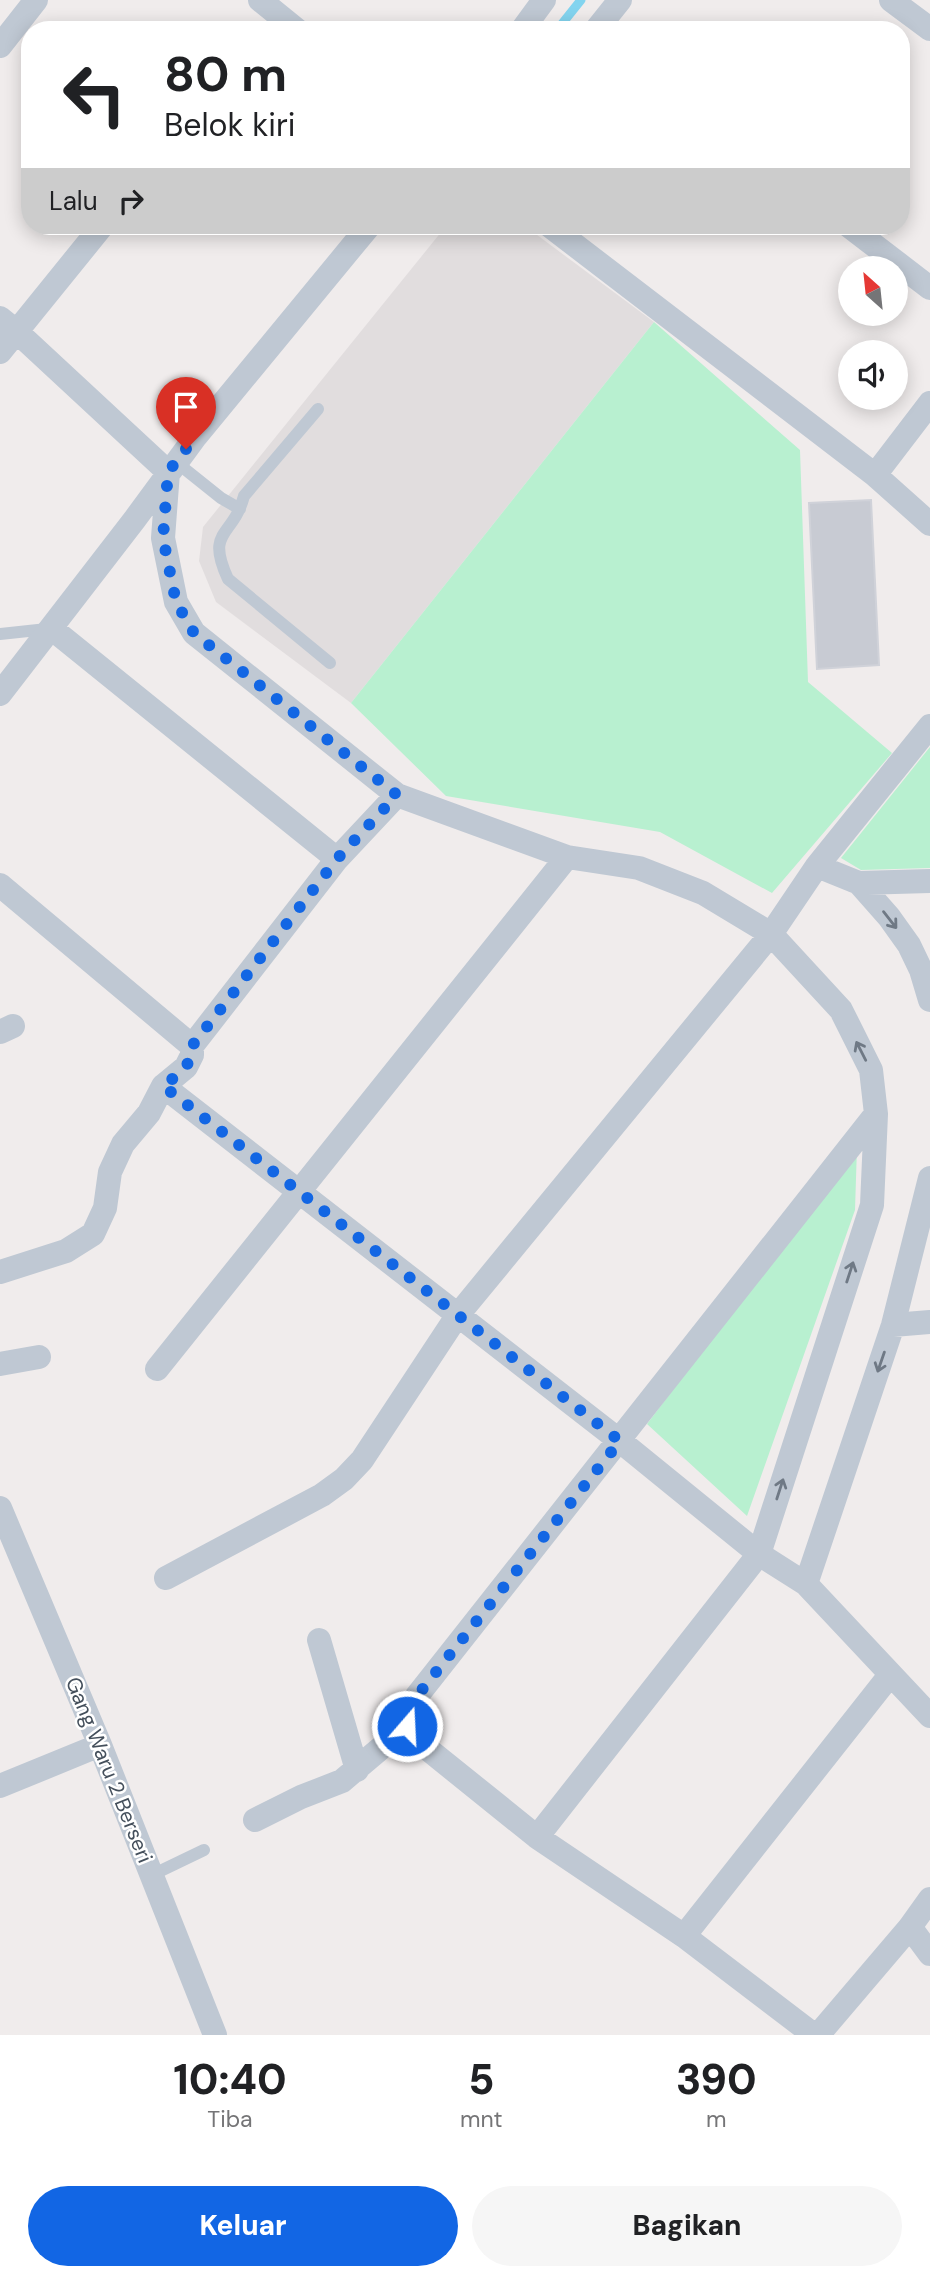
<!DOCTYPE html>
<html lang="id">
<head>
<meta charset="utf-8">
<style>
  :root { --surface:#fff; --page:#f6f6f6; --text:#202124; --muted:#757577; --accent:#1266e4 }
  body { margin:0; font-family:"DM Sans",sans-serif; background:var(--page); color:var(--text); height:100vh; display:flex; flex-direction:column; font-size:26px; white-space:nowrap }
  * { box-sizing:border-box; margin:0 }
  p { font-size:23px; color:var(--muted) }
  .icon { flex:none; width:38px; height:38px; fill:none; stroke:currentColor; stroke-width:2; stroke-linecap:round; stroke-linejoin:round }
  .map { position:relative; height:2035px; overflow:hidden }
  .side { display:flex; flex-direction:column; background:var(--surface); flex:1 }
  .side>* { flex:none }
  .hud { position:absolute; left:21px; top:21px; width:889px; height:214px; border-radius:28px; box-shadow:0 4px 18px #0003; background:#fff; color:var(--text); overflow:hidden }
  .needle { width:46px; rotate:333deg }
  .fabs { position:absolute; left:838px; top:256px; display:grid; gap:14px }
  .fabs a { display:grid; place-items:center; width:70px; height:70px; border-radius:50%; background:var(--surface); box-shadow:0 4px 18px #0003; font-size:35px }
  .pin { position:absolute; display:grid; place-items:center; width:60px; height:60px; color:#fff; margin:-72px -30px; border-radius:50% 50% 50% 0; rotate:-45deg; box-shadow:0 0 7px #0007 }
  .pin .icon { rotate:45deg }
  .me { position:absolute; width:77px; margin:-38px; rotate:19deg; stroke-linejoin:round; filter:drop-shadow(0 0 5px #0008) }
  .turn { display:flex; align-items:center; gap:24px; height:147px; padding:0 28px; font-size:32px }
  .turn .icon { width:91px; height:91px; stroke-width:2.5 }
  .turn b { display:block; font-size:49px; line-height:60px }
  .then { display:flex; align-items:center; height:66px; padding:0 28px; background:#0003; gap:14px; font-size:26px }
  .eta { display:flex; justify-content:space-evenly; align-items:center; height:119px; text-align:center }
  .eta b { font-size:42px; font-weight:800; line-height:49px }
  .button { display:flex; gap:14px; margin-top:auto; padding:14px 28px }
  .button a { flex:1; height:80px; border-radius:42px; background:var(--accent); color:#fff; font-size:28px; font-weight:800; line-height:80px; text-align:center }
  .button a+a { background:var(--page); color:var(--text) }
  .map>svg:first-child { display:block }
  .education { fill:#e1ddde }
  .green { fill:#b8f0d0 }
  .lines { fill:none; stroke-linecap:round; stroke-linejoin:round }
  .stream { stroke:#83d4ef; stroke-width:9 }
  .building { fill:#c8cbd3; stroke:#d0d2d9; stroke-width:2 }
  .lane { stroke:#bfc8d3; stroke-width:12 }
  .street { stroke:#bfc8d3; stroke-width:24 }
  .oneway { stroke:#6f7985 }
  .route { stroke:#1266e4; stroke-width:12; stroke-dasharray:0 21.6 }
  .labels { text-anchor:middle; dominant-baseline:central; stroke-width:5; stroke-linejoin:round; paint-order:stroke }
  .street-label { font-size:21px; fill:#444f5b; stroke:#fff }
</style>
</head>
<body>
<div class="map">
<svg width="930" height="2035" viewBox="0 0 930 2035">
  <rect width="100%" height="100%" fill="#f0ecec"/>
  <path class="education" d="M446,226h79l129,96 -303,381 -135,-101 -17,-41 4,-34z"/>
  <path class="green" d="M654,322l146,128 8,232 84,71 -120,140 -112,-61 -214,-36 -95,-93z
    M930,747v121l-69,2 -20,-12z
    M857,1147l-2,63 -108,306 -100,-92z"/>
  <g class="lines">
    <path class="stream" d="M557,30l24,-30"/>
  </g>
  <path class="building" d="M871,500l8,165 -62,4 -8,-166z"/>
  <g class="lines">
    <path class="lane" d="M318,409l-74,87c-11,42 -39,33 -16,83l102,84
      M176,462l45,36 19,11
      M0,634l47,-5
      M152,1875l52,-25"/>
    <path class="street" d="M260,0l37,30
      M891,0l39,29
      M522,30l22,-30
      M596,30l24,-30
      M0,46l36,-46
      M550,226l325,249 55,49
      M849,226l81,62
      M0,318l16,13 152,141 -5,66 13,64 18,31 203,162 170,62 72,11 64,25 68,41 70,76 30,60 5,44 -4,91 -113,349 -222,283
      M0,352l102,-126
      M875,475l55,-72
      M51,628l286,231
      M0,694l135,-175 61,-83 173,-210
      M817,866l42,17 30,34 20,28 12,25 9,30
      M859,883l71,-2
      M0,885l192,161
      M0,1032l13,-6
      M163,1086l457,355 139,113 47,30 124,132
      M0,1272l66,-21 27,-17 12,-26 5,-36 13,-28 26,-31 14,-27 23,-19 6,-12v-9l145,-187 60,-64
      M893,1325l37,-3
      M0,1364l39,-7
      M157,1369l410,-512
      M0,1508l100,237 115,290
      M166,1578l156,-83 22,-16 18,-19 95,-144 314,-382 46,-68 113,-140
      M806,1584l87,-259 37,-147
      M319,1640l38,130
      M0,1786l100,-41
      M255,1820l46,-23 41,-16 65,-55
      M910,1927l20,27
      M684,1936l206,-261
      M814,2035l-130,-99 -147,-99 -118,-95 -12,-16 2,-20 467,-592
      M818,2035l92,-108 20,-28"/>
  </g>
  <defs><path id="oneway-shaft" d="M-6 0H5M1.5-3L5.5 0L1.5 3" fill="none" stroke-width="1.6" stroke-linecap="round" stroke-linejoin="round" transform="scale(1.75)"/></defs>
  <g class="oneway">
    <use href="#oneway-shaft" transform="translate(890 920) rotate(52)"/>
    <use href="#oneway-shaft" transform="translate(861 1051) rotate(-117)"/>
    <use href="#oneway-shaft" transform="translate(850 1272) rotate(-72)"/>
    <use href="#oneway-shaft" transform="translate(881 1362) rotate(109)"/>
    <use href="#oneway-shaft" transform="translate(780 1489) rotate(-72)"/>
  </g>
  <g class="lines">
    <path class="route" d="M186,449l-18,23 -5,66 13,64 18,31 203,162 -60,64 -145,187c1,20 -15,29 -29,40l457,355 -211,265 -2,20"/>
  </g>
  <g class="labels">
    <g class="street-label">
      <text transform="translate(109 1770) rotate(68)">Gang Waru 2 Berseri</text>
    </g>
  </g>
</svg>
<div class="fabs">
<a><svg class="needle" viewBox="-14 -14 28 28"><path d="M0-13l5 13h-10z" fill="#e53935"/><path d="M0 13l5-13h-10z" fill="#757577"/></svg></a>
<a><svg class="icon" aria-label="sound" viewBox="0 0 24 24"><path d="M4 9h4l5-4v14l-5-4H4zM17 9q2 3 0 6"/></svg></a>
</div>
<div class="pin" style="left:186px;top:449px;background:#d93025"><svg class="icon" aria-label="arrive" viewBox="0 0 24 24"><path d="M6 21V4h12l-3 4 3 4H6"/></svg></div>
<svg class="me" style="left:407px;top:1726px" viewBox="-20 -20 40 40"><circle r="17" fill="#1266e4" stroke="#fff" stroke-width="3"/><path d="M0-11L8 9 0 5-8 9z" fill="#fff"/></svg>
<div class="hud">
<div class="turn"><svg class="icon" aria-label="left" viewBox="0 0 24 24"><path d="M17 20v-9H6M10 6l-5 5 5 5"/></svg><div><b>80 m</b>Belok kiri</div></div>
<div class="then">Lalu<svg class="icon" aria-label="right" viewBox="0 0 24 24"><path d="M7 20v-9h11M14 6l5 5-5 5"/></svg></div>
</div>
</div>
<section class="side">
<div class="eta">
<div><b>10:40</b><p>Tiba</p></div>
<div><b>5</b><p>mnt</p></div>
<div><b>390</b><p>m</p></div>
</div>
<div class="button"><a>Keluar</a><a>Bagikan</a></div>
</section>
</body>
</html>
